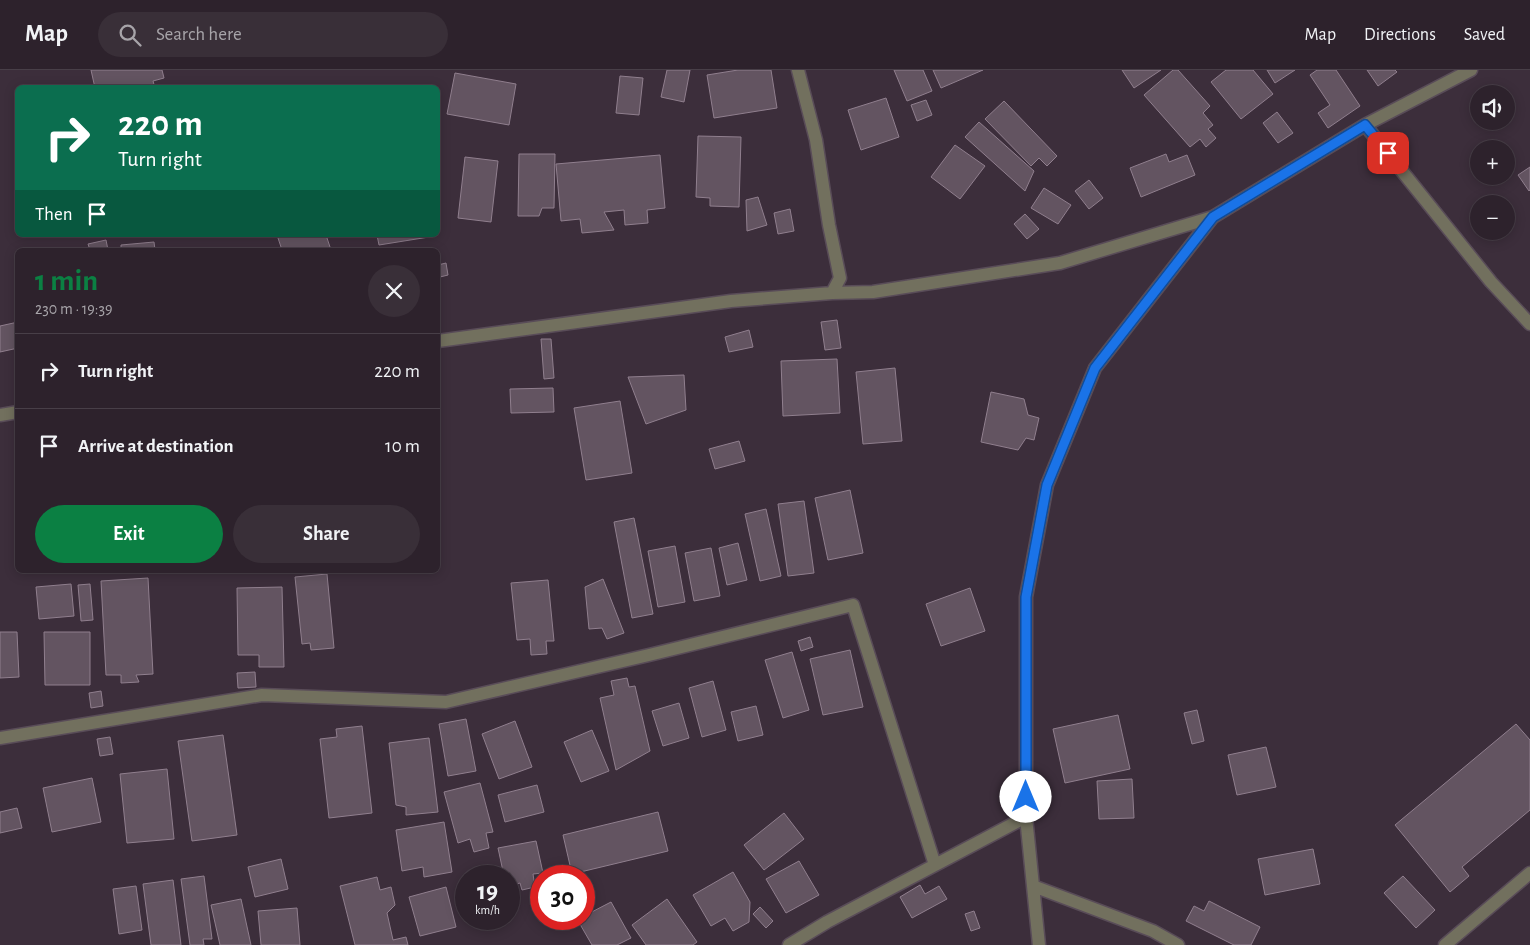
<!DOCTYPE html>
<html lang="en">
<head>
<meta charset="utf-8">
<style>
  :root { --surface:#2d222c; --page:#392f38; --text:#f1f3f6; --muted:#a7a4a9; --line:#483f48; --accent:#0b8043 }
  body { margin:0; font-family:"Alegreya Sans",sans-serif; background:var(--page); color:var(--text); height:100vh; display:flex; flex-direction:column; font-size:19px; white-space:nowrap }
  * { box-sizing:border-box; margin:0 }
  p { font-size:16px; color:var(--muted) }
  .icon { flex:none; width:28px; height:28px; fill:none; stroke:currentColor; stroke-width:2; stroke-linecap:round; stroke-linejoin:round }
  .map { position:relative; flex:1; overflow:hidden }
  .panel { position:absolute; left:15px; top:178px; width:425px; height:325px; display:flex; flex-direction:column; background:var(--surface); border-radius:8px; box-shadow:0 2px 12px #0003,0 0 0 1px var(--line) }
  .panel>* { flex:none }
  .banner { position:absolute; left:15px; top:15px; width:425px; height:152px; border-radius:8px; box-shadow:0 2px 12px #0003,0 0 0 1px var(--line); background:#0b6e4f; color:#fff; overflow:hidden }
  .fabs { position:absolute; left:1470px; top:15px; display:grid; gap:10px }
  .fabs a { display:grid; place-items:center; width:45px; height:45px; border-radius:50%; background:var(--surface); box-shadow:0 2px 12px #0003,0 0 0 1px var(--line); font-size:25px }
  .speed { position:absolute; left:455px; top:795px; display:flex; gap:10px; font-size:25px; font-weight:700; text-align:center }
  .speed>* { display:grid; place-content:center; width:65px; height:65px; border-radius:50%; background:var(--surface); box-shadow:0 2px 12px #0003,0 0 0 1px var(--line); line-height:1 }
  .speed small { font-size:12px; font-weight:400 }
  .speed .limit { border:8px solid #d22; background:#fff; color:#111 }
  .pin { position:absolute; display:grid; place-items:center; width:42px; height:42px; color:#fff; margin:-21px; border-radius:10px; box-shadow:0 2px 8px #0006 }
  .me { position:absolute; width:55px; margin:-28px; rotate:0deg; stroke-linejoin:round; filter:drop-shadow(0 0 4px #0008) }
  .turn { display:flex; align-items:center; gap:18px; height:105px; padding:0 20px; font-size:22px }
  .turn .icon { width:65px; height:65px; stroke-width:2.5 }
  .turn b { display:block; font-size:35px; line-height:42px }
  .then { display:flex; align-items:center; height:48px; padding:0 20px; background:#0003; gap:10px; font-size:19px }
  .round { display:grid; place-items:center; flex:none; width:52px; height:52px; border-radius:26px; background:var(--page) }
  .summary { display:flex; align-items:center; justify-content:space-between; height:85px; padding:0 20px }
  h1 { font-size:30px; font-weight:700; line-height:38px; color:var(--accent) }
  .primary-button { display:flex; gap:10px; margin-top:auto; padding:10px 20px }
  .primary-button a { flex:1; height:58px; border-radius:30px; background:var(--accent); color:#fff; font-size:20px; font-weight:700; line-height:58px; text-align:center }
  .primary-button a+a { background:var(--page); color:var(--text) }
  ul { padding:0; list-style:none }
  li { display:flex; align-items:center; gap:15px; height:75px; padding:0 20px; border-top:1px solid var(--line) }
  li div { flex:1 }
  li b { display:block; font-size:19px }
  li em { font-style:normal }
  header { display:flex; align-items:center; gap:30px; box-sizing:border-box; height:70px; padding:0 25px; background:var(--surface); border-bottom:1px solid var(--line) }
  header strong { font-size:24px }
  nav { display:flex; gap:28px; margin-inline-start:auto; font-size:18px }
  .search { width:350px; height:45px; background:var(--page); display:flex; align-items:center; gap:12px; box-sizing:border-box; padding:0 18px; border-radius:28px; color:var(--muted); font-size:19px }
  .map>svg:first-child { display:block }
  .building { fill:#635461; stroke:#907f8e }
  .lines { fill:none; stroke-linecap:round; stroke-linejoin:round }
  .minor-casing { stroke:#594c58; stroke-width:15 }
  .minor { stroke:#72705e; stroke-width:12 }
  .route-casing { stroke:#114b97; stroke-width:12 }
  .route { stroke:#1a73e8; stroke-width:9 }
</style>
</head>
<body>
<header>
<strong>Map</strong>
<div class="search"><svg class="icon" aria-label="search" viewBox="0 0 24 24"><circle cx="10" cy="10" r="6"/><path d="M15 15l6 6"/></svg>Search here</div>
<nav><a>Map</a><a>Directions</a><a>Saved</a></nav>
</header>
<div class="map">
<svg width="1530" height="875" viewBox="0 0 1530 875">
  <rect width="100%" height="100%" fill="#3c2e3b"/>
  <path class="building" d="M91,0h71l2,8 -11,3 2,7h-60z
    M667,0h23l-6,32 -23,-5z
    M738,0h33l6,38 -63,10 -7,-43z
    M894,0h29l9,21 -25,10z
    M933,0h50l-42,18z
    M1122,0h39l-27,18z
    M1173,0h5l32,36 -7,7 10,12 -5,4 8,9 -10,9 -6,-8 -10,8 -46,-52z
    M1226,0h27l20,24 -32,25 -30,-37z
    M1267,0h28l-20,13z
    M1317,0h19l24,36 -32,22 -10,-15 12,-8 -20,-30z
    M1367,0h28l2,2 -19,14z
    M455,3l61,11 -7,41 -62,-11z
    M620,6l23,2 -4,37 -23,-2z
    M886,28l13,39 -38,13 -13,-40z
    M926,30l6,15 -15,6 -6,-16z
    M1004,31l53,55 -10,10 -8,-8 -8,8 -46,-47z
    M1277,42l16,21 -15,10 -15,-20z
    M979,52l55,49 -9,20 -60,-54z
    M698,66l43,1 -2,70 -29,-1v-8l-14,-1z
    M955,75l30,21 -25,33 -29,-22z
    M519,84h36l-1,54h-12l-3,8h-21z
    M1166,84l3,8 18,-7 8,20 -54,22 -11,-29z
    M660,85l5,53 -18,2 1,13 -23,2 -1,-15 -20,2 10,18 -32,3 -2,-14 -19,2 -5,-57z
    M465,87l33,4 -7,61 -33,-4z
    M1530,97v23l-1,1 -11,-16z
    M1089,110l14,18 -14,11 -14,-18z
    M1044,118l27,17 -13,19 -27,-16z
    M758,127l9,28 -20,6 -1,-31z
    M790,139l4,22 -16,3 -4,-21z
    M1025,144l14,15 -12,10 -13,-15z
    M277,165h49l5,15h-49z
    M377,165h51l1,2 -50,8z
    M106,170l2,10h-18l-2,-6z
    M154,172l1,8h-34v-5z
    M446,193l2,12 -8,2 -2,-12z
    M837,250l4,28 -16,2 -4,-28z
    M18,252v26l-18,4v-26z
    M749,260l4,17 -24,5 -4,-15z
    M541,269h10l3,39 -10,1z
    M837,289l3,54 -57,3 -2,-55z
    M895,298l7,73 -39,3 -7,-72z
    M684,305l2,35 -40,14 -18,-47z
    M553,318l1,24 -43,1 -1,-24z
    M991,322l33,7 4,16 11,3 -5,22 -8,-2 -8,12 -37,-8z
    M620,331l12,72 -46,7 -12,-72z
    M739,371l6,20 -30,8 -6,-20z
    M850,420l13,63 -35,7 -13,-62z
    M804,431l10,72 -26,3 -10,-72z
    M766,439l15,67 -21,5 -15,-67z
    M634,448l19,96 -21,4 -18,-96z
    M738,473l9,37 -20,5 -8,-37z
    M675,476l10,56 -27,5 -10,-56z
    M711,478l9,48 -26,5 -9,-48z
    M327,504l7,74 -23,2 -1,-7 -8,1 -7,-67z
    M148,508l5,96 -17,1 3,7 -18,1v-8h-15l-5,-94z
    M603,509l21,54 -17,6 -5,-11 -13,1 -4,-42z
    M548,510l6,61h-8l1,13 -16,1 -1,-16 -13,1 -6,-57z
    M71,514l3,32 -35,3 -3,-32z
    M90,514l3,36 -12,1 -3,-36z
    M282,517l2,80h-25v-12h-21l-1,-67z
    M970,518l15,43 -44,15 -15,-42z
    M0,562h17l2,45 -19,1z
    M44,562h46v53h-45z
    M810,567l3,10 -12,4 -3,-10z
    M850,580l13,57 -40,8 -13,-56z
    M792,582l17,58 -26,8 -18,-58z
    M255,602l1,15 -18,1 -1,-15z
    M627,608l2,9 6,-1 15,65 -34,19 -16,-72 14,-3 -3,-14z
    M713,611l13,49 -24,7 -13,-49z
    M101,621l2,15 -12,2 -2,-15z
    M679,633l10,35 -26,8 -11,-35z
    M756,636l7,29 -25,6 -7,-29z
    M1197,640l7,31 -12,3 -8,-31z
    M1118,645l12,54 -65,14 -12,-54z
    M466,649l10,52 -28,5 -9,-52z
    M515,651l17,46 -33,12 -17,-45z
    M1516,654l14,16v70l-68,57 7,9 -19,16 -55,-67z
    M362,656l10,87 -43,5 -9,-79 17,-2 -1,-8z
    M592,660l17,41 -28,11 -17,-40z
    M223,665l14,100 -45,6 -14,-100z
    M110,667l3,17 -13,2 -3,-17z
    M429,668l9,74 -32,3v-8l-10,-2 -7,-62z
    M1266,677l10,40 -39,8 -9,-40z
    M167,699l7,70 -47,4 -7,-69z
    M92,708l9,44 -49,10 -9,-44z
    M1132,709l2,39 -35,1 -2,-38z
    M480,713l13,49 -7,1 3,15 -15,4 -4,-13 -12,4 -14,-51z
    M537,715l7,27 -39,10 -7,-27z
    M17,738l5,20 -22,5v-21z
    M658,742l10,39 -96,23 -9,-39z
    M784,743l20,26 -40,31 -20,-25z
    M444,752l8,50 -28,5 -1,-10 -21,4 -6,-41z
    M536,771l7,32 -10,1 2,13 -13,3 -2,-7 -11,3v-10h-5l-6,-28z
    M1313,779l7,35 -55,11 -7,-36z
    M281,789l7,30 -33,8 -7,-30z
    M799,791l20,34 -33,18 -20,-34z
    M733,802l17,30 -1,20 -16,9 -8,-13 -14,8 -18,-31z
    M204,806l8,63h-9l1,6h-14l-9,-66z
    M1403,806l32,34 -19,18 -32,-35z
    M377,807l3,13 11,-3 4,18 -8,8 6,27 13,-3 2,8h-53l-15,-59z
    M173,810l8,65h-30l-8,-61z
    M920,815l5,9 14,-8 8,13 -35,19 -12,-21z
    M136,816l6,44 -23,4 -6,-45z
    M446,817l10,40 -36,9 -11,-39z
    M241,829l10,46h-31l-9,-40z
    M667,829l30,43 -4,3h-47l-14,-20z
    M1209,831l51,26 -9,18h-17l-48,-24 8,-15 10,5z
    M611,832l20,36 -14,7h-25l-15,-26h7v-3z
    M760,837l13,14 -7,7 -13,-14z
    M297,838l3,37h-39l-3,-34z
    M974,841l6,17 -9,3 -6,-17z"/>
  <g class="lines">
    <g class="minor-casing">
      <path id="minor" d="M798,0l18,70 13,85 11,53 -8,15
        M1365,55l126,157 39,42
        M438,271l293,-40 101,-8 41,-1 187,-29 153,-46 152,-92 106,-55
        M0,345l18,-3
        M0,668l262,-43 184,7 203,-47 204,-50 82,260
        M1033,816l120,45 25,14
        M789,875l38,-23 199,-105
        M1039,875l-13,-128v-220l21,-112 48,-117 118,-151
        M1445,875l85,-72"/>
    </g>
    <use href="#minor" class="minor"/>
  </g>
  <g class="lines">
    <g class="route-casing">
      <path id="route" d="M1026,727v-200l21,-112 48,-117 118,-151 152,-92 23,28"/>
    </g>
    <use href="#route" class="route"/>
  </g>
</svg>
<div class="fabs">
<a><svg class="icon" aria-label="sound" viewBox="0 0 24 24"><path d="M4 9h4l5-4v14l-5-4H4zM17 9q2 3 0 6"/></svg></a>
<a>+</a>
<a>−</a>
</div>
<div class="speed"><div>19<small>km/h</small></div><div class="limit">30</div></div>
<div class="pin" style="left:1388px;top:83px;background:#d93025"><svg class="icon" aria-label="arrive" viewBox="0 0 24 24"><path d="M6 21V4h12l-3 4 3 4H6"/></svg></div>
<svg class="me" style="left:1026px;top:727px" viewBox="-20 -20 40 40"><circle r="19" fill="#fff"/><path d="M0-13L10 11 0 6-10 11z" fill="#1a73e8"/></svg>
<div class="banner">
<div class="turn"><svg class="icon" aria-label="right" viewBox="0 0 24 24"><path d="M7 20v-9h11M14 6l5 5-5 5"/></svg><div><b>220 m</b>Turn right</div></div>
<div class="then">Then<svg class="icon" aria-label="arrive" viewBox="0 0 24 24"><path d="M6 21V4h12l-3 4 3 4H6"/></svg></div>
</div>
<section class="panel">
<div class="summary"><div><h1>1 min</h1><p>230 m · 19:39</p></div><a class="round"><svg class="icon" aria-label="close" viewBox="0 0 24 24"><path d="M6 6l12 12M18 6L6 18"/></svg></a></div>
<ul>
<li><svg class="icon" aria-label="right" viewBox="0 0 24 24"><path d="M7 20v-9h11M14 6l5 5-5 5"/></svg><div><b>Turn right</b></div><em>220 m</em></li>
<li><svg class="icon" aria-label="arrive" viewBox="0 0 24 24"><path d="M6 21V4h12l-3 4 3 4H6"/></svg><div><b>Arrive at destination</b></div><em>10 m</em></li>
</ul>
<div class="primary-button"><a>Exit</a><a>Share</a></div>
</section>
</div>
</body>
</html>
